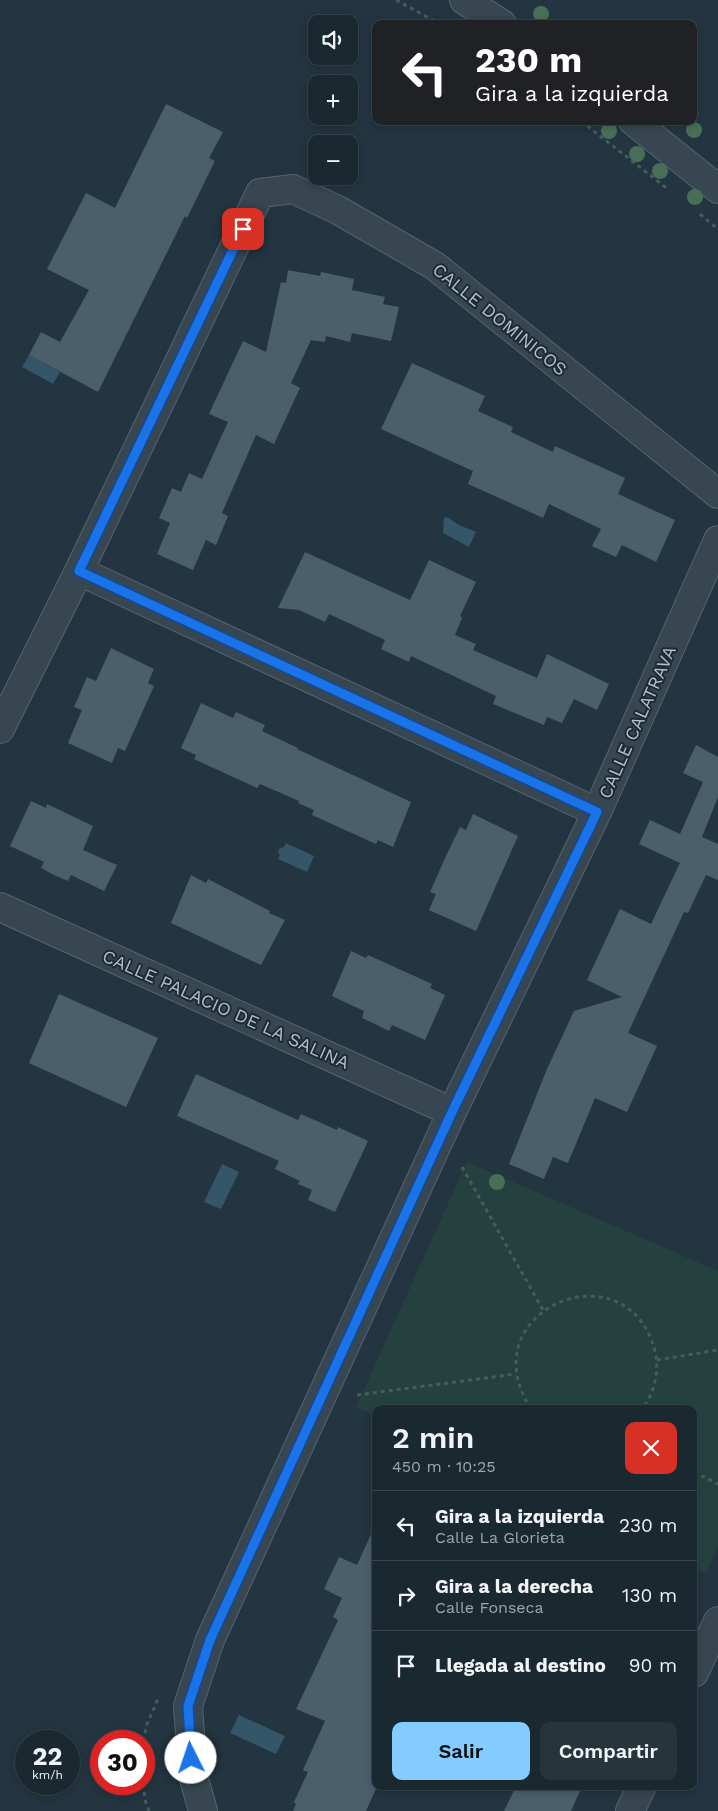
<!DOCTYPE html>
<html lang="es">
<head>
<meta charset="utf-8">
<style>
  :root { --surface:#1a2830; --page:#27343c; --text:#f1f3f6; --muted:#9fa6ab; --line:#38444c; --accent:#84ccff }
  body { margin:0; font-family:"Work Sans",sans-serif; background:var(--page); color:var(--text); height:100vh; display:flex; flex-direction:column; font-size:19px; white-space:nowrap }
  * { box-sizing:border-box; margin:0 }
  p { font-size:16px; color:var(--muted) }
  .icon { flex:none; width:28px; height:28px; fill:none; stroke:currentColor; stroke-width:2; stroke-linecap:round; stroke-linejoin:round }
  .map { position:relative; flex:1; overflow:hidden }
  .panel { position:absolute; left:372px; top:1405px; width:325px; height:385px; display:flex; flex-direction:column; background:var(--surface); border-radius:10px; box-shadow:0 2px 8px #0003,0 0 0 1px var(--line) }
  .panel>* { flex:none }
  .banner { position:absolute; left:372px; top:20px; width:325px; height:105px; border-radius:10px; box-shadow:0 2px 8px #0003,0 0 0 1px var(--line); background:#202124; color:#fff; overflow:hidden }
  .fabs { position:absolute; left:308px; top:15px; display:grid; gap:10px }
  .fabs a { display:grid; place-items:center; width:50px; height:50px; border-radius:10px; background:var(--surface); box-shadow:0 2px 8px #0003,0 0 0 1px var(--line); font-size:25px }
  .speed { position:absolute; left:15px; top:1730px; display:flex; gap:10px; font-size:25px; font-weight:700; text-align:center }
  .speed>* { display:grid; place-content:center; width:65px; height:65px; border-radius:50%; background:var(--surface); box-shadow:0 2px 8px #0003,0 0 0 1px var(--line); line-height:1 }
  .speed small { font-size:12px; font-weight:400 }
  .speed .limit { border:8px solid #d22; background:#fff; color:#111 }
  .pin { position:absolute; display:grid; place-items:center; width:42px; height:42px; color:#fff; margin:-21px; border-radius:10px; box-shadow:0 2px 8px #0006 }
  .me { position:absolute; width:55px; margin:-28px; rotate:356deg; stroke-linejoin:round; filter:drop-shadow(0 0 4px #0008) }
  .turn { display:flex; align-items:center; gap:18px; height:105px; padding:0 20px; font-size:22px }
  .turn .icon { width:65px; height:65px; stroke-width:2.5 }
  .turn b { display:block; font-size:35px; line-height:42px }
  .round { display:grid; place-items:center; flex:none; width:52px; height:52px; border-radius:10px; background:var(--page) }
  .headline { display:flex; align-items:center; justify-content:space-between; height:85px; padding:0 20px }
  h1 { font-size:30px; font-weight:600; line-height:38px }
  .cta { display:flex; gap:10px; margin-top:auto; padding:10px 20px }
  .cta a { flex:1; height:58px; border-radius:10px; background:var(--accent); color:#111; font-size:20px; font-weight:600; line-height:58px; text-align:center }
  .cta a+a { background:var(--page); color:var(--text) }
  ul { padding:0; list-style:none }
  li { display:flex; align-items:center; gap:15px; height:70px; padding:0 20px; border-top:1px solid var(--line) }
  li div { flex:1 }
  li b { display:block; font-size:19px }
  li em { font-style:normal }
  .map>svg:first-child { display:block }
  .green { fill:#25413f }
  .water { fill:#355568 }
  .building { fill:#4b5f6b }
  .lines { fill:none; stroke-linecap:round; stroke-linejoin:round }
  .minor-casing { stroke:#55646e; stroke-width:30 }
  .path { stroke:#435d5b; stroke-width:3; stroke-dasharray:4 4; stroke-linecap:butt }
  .minor { stroke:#374650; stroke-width:28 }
  .tree { fill:#496e57 }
  .route-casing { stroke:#114b97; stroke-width:12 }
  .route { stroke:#1a73e8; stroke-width:9 }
  .labels { text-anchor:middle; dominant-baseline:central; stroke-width:4; stroke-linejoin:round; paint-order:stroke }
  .street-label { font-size:18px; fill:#b3c1cb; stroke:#1c2b35 }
</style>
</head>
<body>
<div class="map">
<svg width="718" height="1811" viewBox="0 0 718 1811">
  <rect width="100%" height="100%" fill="#233540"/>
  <path class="green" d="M467,1162l251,109v274l-12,28 -12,-5v-159h-318v7l-20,-9z"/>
  <path class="water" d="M29,355l31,17 -7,12 -31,-17z
    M447,517l12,8 17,7 -7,15 -26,-14 1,-15z
    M286,843l28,13 -7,16 -29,-13 2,-4 -2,-3 1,-3 5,-2z
    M222,1164l17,8 -18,37 -17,-7z
    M239,1715l46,21 -9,18 -46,-21z"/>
  <path class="building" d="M166,104l57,28 -14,26 6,3 -28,57 -2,-2 -87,176 -69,-37 12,-23 19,10 29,-52 -42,-21 39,-76 29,15z
    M288,270l32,6 1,-4 33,7 -2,11 33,7 -2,7 16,3 -8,34 -39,-8 -2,9 -24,-6 -1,6 -14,-2 -20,43 9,5 -26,56 -18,-9 -34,78 6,3 -12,29 -10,-5 -13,30 -36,-16 13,-31 -11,-5 13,-30 9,4 8,-19 13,6 26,-57 -19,-8 34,-73 23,11 15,-70 5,1z
    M412,363l73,33 -7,15 35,16 -2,5 42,20 2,-6 70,32 -7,16 57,26 -19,42 -34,-17 -6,12 -24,-11 9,-17 -52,-25 -6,14 -37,-17 -38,-17 5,-13 -92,-42z
    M305,552l105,48 19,-40 47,22 -16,34 2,2 -7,17 21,9 -3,6 64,28 10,-24 62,30 -12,26 -23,-11 -12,24 -15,-6 -3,8 -51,-21 3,-8 -85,-40 -2,6 -28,-13 4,-9 -56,-26 -4,8 -26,-12 -21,-2z
    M111,648l43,21 -6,14 6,3 -29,65 -7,-3 -6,15 -44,-20 14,-33 -8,-3 13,-30 9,4z
    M201,703l32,15 3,-6 29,13 -3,6 36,17 -1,1 114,53 -18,45 -15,-7 -2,4 -64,-29 2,-5 -16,-7 1,-2 -39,-17 -3,4 -63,-29 2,-4 -15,-7z
    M696,745l22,12v40l-16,40 16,7v36l-12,-5 -18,38 -4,-1 -56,121 29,13 -30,66 -32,-14 -27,65 -15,-6 -9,22 -35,-15 38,-95 27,-58 48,-14 -35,-17 33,-71 31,15 18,-38 11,-23 -41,-19 11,-24 30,14 23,-52 -20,-9z
    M31,801l15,7 1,-4 46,22 -10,24 34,15 -13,26 -33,-16 -3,6 -14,-6 -13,-7 3,-6 -34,-16z
    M473,814l45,22 -42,95 -47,-21 7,-16 -6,-2 16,-36 14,-29 6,3z
    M191,875l15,8 2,-4 62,32 -1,2 16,7 -24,45 -90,-42z
    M351,951l15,7 2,-3 64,29 -2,4 15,7 -20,45 -33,-15 -3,6 -14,-7 -13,-6 2,-7 -32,-15z
    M59,994l99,44 -32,69 -97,-44z
    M196,1074l102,46 3,-6 36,16 1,-3 30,14 -33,71 -27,-12 4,-10 -14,-6 2,-3 -25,-12 4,-8 -102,-45z
    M376,1523v266l-10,22h-73l3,-7 -2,-2 14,-30 -5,-2 22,-49 -29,-12 42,-89 -5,-3 9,-19 -18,-9 15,-32 18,8z
    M516,1786h66l-11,25h-67z"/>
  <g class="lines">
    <g class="minor-casing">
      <path id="minor" d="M464,0l38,24
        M633,121l85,68
        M79,571l518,241
        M0,729l79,-158 181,-378 33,-4 45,21 97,56 283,228
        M0,907l452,205
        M694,1673l24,-52
        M203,1811l-10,-36 -5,-69 22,-66 242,-528 145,-300 121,-272
        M630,1811l12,-25"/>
    </g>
    <path class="path" d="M396,0l44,24
      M581,121l88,69
      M700,214l18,15
      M462,1167l81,143
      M657,1360l61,-10
      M357,1395l159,-21
      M531,1409c-64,-99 96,-165 124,-58 5,19 -1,43 -13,58
      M694,1472l24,12
      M143,1741l4,-17 11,-25
      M143,1784l2,16 4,11"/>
    <use href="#minor" class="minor"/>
  </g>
  <g class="tree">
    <circle cx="541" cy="14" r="8"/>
    <circle cx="694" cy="130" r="8"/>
    <circle cx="609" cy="131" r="8"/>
    <circle cx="637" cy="154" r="8"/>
    <circle cx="660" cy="171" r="8"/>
    <circle cx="695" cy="197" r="8"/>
    <circle cx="497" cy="1182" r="8"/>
  </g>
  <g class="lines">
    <g class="route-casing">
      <path id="route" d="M191,1758l-3,-52 22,-66 242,-528 145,-300 -518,-241 164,-342"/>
    </g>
    <use href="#route" class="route"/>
  </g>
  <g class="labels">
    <g class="street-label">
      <text transform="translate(500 319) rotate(39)">CALLE DOMINICOS</text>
      <text transform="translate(637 722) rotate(-66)">CALLE CALATRAVA</text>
      <text transform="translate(226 1009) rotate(24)">CALLE PALACIO DE LA SALINA</text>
    </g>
  </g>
</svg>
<div class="fabs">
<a><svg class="icon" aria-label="sound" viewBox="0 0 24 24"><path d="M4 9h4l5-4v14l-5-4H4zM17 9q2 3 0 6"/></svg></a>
<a>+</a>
<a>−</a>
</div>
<div class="speed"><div>22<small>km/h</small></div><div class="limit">30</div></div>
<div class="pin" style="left:243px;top:229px;background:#d93025"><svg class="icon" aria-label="arrive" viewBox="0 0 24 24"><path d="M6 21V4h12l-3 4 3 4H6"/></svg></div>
<svg class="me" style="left:191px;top:1758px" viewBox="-20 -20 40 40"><circle r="19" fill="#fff"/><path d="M0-13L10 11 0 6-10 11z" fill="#1a73e8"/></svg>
<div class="banner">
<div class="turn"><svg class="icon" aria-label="left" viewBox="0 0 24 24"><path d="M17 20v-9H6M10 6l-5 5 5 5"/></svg><div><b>230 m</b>Gira a la izquierda</div></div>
</div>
<section class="panel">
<div class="headline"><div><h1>2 min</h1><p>450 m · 10:25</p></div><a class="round" style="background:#d93025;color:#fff"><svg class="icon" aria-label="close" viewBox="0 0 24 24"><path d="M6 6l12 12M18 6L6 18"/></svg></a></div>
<ul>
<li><svg class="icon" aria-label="left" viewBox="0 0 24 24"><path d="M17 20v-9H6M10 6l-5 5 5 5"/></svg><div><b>Gira a la izquierda</b><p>Calle La Glorieta</p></div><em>230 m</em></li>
<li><svg class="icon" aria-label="right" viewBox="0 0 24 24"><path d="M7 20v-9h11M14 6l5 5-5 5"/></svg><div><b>Gira a la derecha</b><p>Calle Fonseca</p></div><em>130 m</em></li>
<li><svg class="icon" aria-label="arrive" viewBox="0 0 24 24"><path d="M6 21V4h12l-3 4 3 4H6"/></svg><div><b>Llegada al destino</b></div><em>90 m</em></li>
</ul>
<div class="cta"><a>Salir</a><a>Compartir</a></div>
</section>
</div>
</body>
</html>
